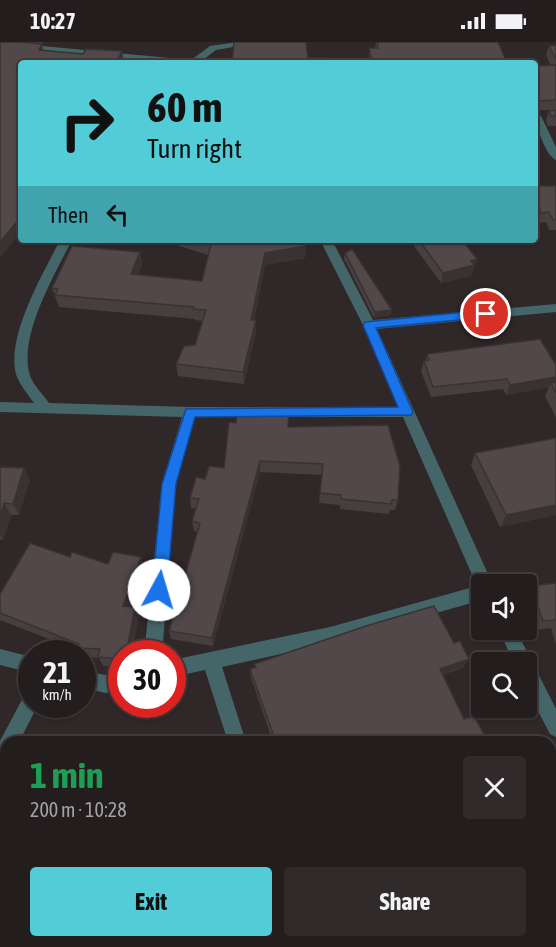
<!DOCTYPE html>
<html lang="en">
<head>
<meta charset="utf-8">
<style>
  :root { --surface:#241d1e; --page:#302a2b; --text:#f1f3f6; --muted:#a3a2a4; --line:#413b3c; --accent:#52ccd6 }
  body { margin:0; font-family:"Asap Condensed",sans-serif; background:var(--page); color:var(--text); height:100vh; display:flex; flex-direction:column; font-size:22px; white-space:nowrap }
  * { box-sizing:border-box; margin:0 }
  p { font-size:20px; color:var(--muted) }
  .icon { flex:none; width:33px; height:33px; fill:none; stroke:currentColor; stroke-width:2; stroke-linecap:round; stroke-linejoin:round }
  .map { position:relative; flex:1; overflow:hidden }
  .side { position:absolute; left:0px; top:694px; width:556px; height:212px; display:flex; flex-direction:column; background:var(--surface); border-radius:18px 18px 0 0; box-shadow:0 2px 4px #0004,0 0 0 2px var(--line) }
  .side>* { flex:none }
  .top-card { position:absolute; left:18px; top:18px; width:520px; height:183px; border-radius:6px; box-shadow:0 2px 4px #0004,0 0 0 2px var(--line); background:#52ccd6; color:#111; overflow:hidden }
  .tools { position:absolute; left:471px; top:532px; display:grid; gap:12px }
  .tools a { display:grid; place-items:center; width:66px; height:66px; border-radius:6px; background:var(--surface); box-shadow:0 2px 4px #0004,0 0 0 2px var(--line); font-size:30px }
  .speed { position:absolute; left:18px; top:598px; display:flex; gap:12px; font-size:30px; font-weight:700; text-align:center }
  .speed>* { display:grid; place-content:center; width:78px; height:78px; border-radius:50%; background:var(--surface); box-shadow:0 2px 4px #0004,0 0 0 2px var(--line); line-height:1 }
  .speed small { font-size:15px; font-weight:400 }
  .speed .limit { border:9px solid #d22; background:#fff; color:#111 }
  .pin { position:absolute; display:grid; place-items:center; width:51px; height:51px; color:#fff; margin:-26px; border:3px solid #fff; border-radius:50%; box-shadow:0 2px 6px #0007 }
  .me { position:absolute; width:66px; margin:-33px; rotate:6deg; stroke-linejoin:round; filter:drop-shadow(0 0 4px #0008) }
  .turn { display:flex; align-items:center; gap:21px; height:126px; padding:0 30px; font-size:27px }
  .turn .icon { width:78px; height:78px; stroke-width:2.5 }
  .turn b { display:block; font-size:42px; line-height:51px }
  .then { display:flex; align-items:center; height:57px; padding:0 30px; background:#0003; gap:12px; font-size:22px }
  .round { display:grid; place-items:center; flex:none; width:63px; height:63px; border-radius:6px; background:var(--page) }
  .overview { display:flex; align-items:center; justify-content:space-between; height:102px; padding:0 30px }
  h1 { font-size:36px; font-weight:700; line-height:45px; color:#1e9e55 }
  .action { display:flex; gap:12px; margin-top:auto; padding:12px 30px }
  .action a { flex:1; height:69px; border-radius:6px; background:var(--accent); color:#111; font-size:24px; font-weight:700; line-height:69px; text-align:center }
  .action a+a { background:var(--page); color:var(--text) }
  .status { display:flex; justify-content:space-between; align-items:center; height:42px; padding:0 30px; background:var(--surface); direction:ltr }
  .status svg { height:16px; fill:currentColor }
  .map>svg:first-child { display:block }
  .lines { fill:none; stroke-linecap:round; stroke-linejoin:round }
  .minor { fill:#446669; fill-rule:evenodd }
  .wall { fill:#473e3f }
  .shaded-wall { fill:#393233 }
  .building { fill:#524849; stroke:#393233; stroke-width:1.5 }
  .route { fill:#1a73e8; stroke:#114b97; stroke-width:1.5 }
</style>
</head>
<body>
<div class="status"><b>10:27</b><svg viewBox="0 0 49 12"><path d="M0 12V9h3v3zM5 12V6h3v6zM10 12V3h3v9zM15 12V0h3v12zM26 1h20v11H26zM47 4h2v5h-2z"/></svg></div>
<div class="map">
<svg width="556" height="905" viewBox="0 0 556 905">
  <rect width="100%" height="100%" fill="#302728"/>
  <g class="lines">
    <path class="minor" d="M0,0l191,18 19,-14 28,-4h23l-45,8 -17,13h-35l-164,-15z
      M536,71l5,3 15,31v13c-11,-5 -21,-36 -20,-47z
      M60,198h12c-17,34 -52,93 -43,132 2,11 13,21 20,31l141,4h209l-36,-82 -43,-85h12l41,80 183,-16v8l-179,17 116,256h-11v15l-152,43 -108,24 24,75h-18l-23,-72 -33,7v-17l158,-33 147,-41 -74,-169h-208l-19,67 -14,170h-18l18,-170 20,-67 -182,-5v-10l34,1c-7,-10 -17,-21 -19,-33 -6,-39 28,-96 45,-130z
      M499,588h17l40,79v28l-6,-3 -24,-46v-25h-12z
      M0,607l32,8v16l-32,-8z
      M82,628l23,5 17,-2v17l-17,3 -23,-6z
      M32,647v16h6l-19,37h-13v27l-6,2v-30l26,-49z
      M290,900h22l2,5h-22z"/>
  </g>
  <path class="wall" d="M24,0h19l-1,2z
    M376,0h122l9,21h-166v-3h28v-12h6z
    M556,3v65h-18v6l-2,9v-59h15l-5,-11 3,-9z
    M556,68v16h-8l-2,-6 3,-9z
    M536,144h20v44h-7l-3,-8 -8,1 -2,-4v9z
    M172,198h131l3,6 -1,12 -40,7 -11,55h2v12l-12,52 -66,-8 -2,-12 19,-19 7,-24 -7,-1v-1l-136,-12 -7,-19 88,-36 2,12 -4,11 64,6 6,-26 -35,-11z
    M415,198h47l15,19 -6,17 -30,7 -27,-37z
    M345,211l46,62 -17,3 -30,-59z
    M427,312l129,11v53l-11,-22 4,-9 -43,8 -3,-6 -72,8 -10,-26 3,-10 2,-1z
    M288,385l110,73 -3,10h-5l-1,4 -49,-5v-4l-21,-2 3,-28 -62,-3 -47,174 -42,-7 -2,-8 29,-99 -4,-1 -2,-10 4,-12 -5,-1 -1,-10 15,-19z
    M556,396v77l-56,12 -29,-62 4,-12z
    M0,425l24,1 6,12 -11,35h-8l-8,25 -3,-1z
    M141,515l3,10 -14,39 5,1 4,9 -17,38v13l-19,-1 -4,-8 -16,-1 -1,-3 -2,-3 -80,-31v-26l108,-30z
    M556,541v61l-5,-16 -15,2 -10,-29v-9l4,-6z
    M254,622l209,4 -20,7 21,44 22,19 -4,4h-209l-22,-64 -1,-9 5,-2z
    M343,900h207l6,5h-212z"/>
  <path class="shaded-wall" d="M42,2l2,10 -5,-4z
    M122,9l2,11 -1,1h-7z
    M21,170v20l-21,26v-16z
    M306,204l-1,12 -40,7 -14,66v-11l14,-67z
    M140,210l2,12 -8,22 -3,-12z
    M477,217l-6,17 -30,7 2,-10 28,-12z
    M392,268l-1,5 -17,3 1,-6z
    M256,278v12l-12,52 -1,-12z
    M556,335v9l-5,-3 -2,4 -43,8 4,-10z
    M260,419v11l-47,174 -1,-8z
    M24,426l6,12 -11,35 -6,-11z
    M4,461l7,12 -8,25 -3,-5v-19z
    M556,463v10l-56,12 6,-12z
    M141,515l3,10 -17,48 -4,-9z
    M135,565l4,9 -7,38h-6z
    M469,617l-6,9 -28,10 5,-9z
    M6,851v6l-6,2v-6z
    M101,900h6l1,5h-6z"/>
  <path class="building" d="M0,0h20l22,2 -3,6 44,4 3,-5 36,2 -6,12h-95v149l-2,2 2,1v2l-21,25z
    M234,0h72l2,16h20l3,5h-99z
    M377,0h121l9,21h-163l-3,-3 31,1 -3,-13h9z
    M556,3v14l-7,-13z
    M556,23v35l-19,1 1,15h-2v-50z
    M556,68v6h-5l-2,-5z
    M536,144h20v34h-3l-4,-8 -8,1 -5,-14z
    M197,198h106l3,6 -41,7 -14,67h5l-13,52 -67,-8 8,-18 11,-1 11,-35 -12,-1v-2l-139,-12 3,-6 -6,-1 20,-42 68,6 -9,22 71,7 9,-37z
    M419,198h43l15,19 -6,2 3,4 -31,8z
    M352,207l40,61 -17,2 -30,-59z
    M540,297l16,26v12l-46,8 -3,-6 -74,8 -9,-26 5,-1 -2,-6z
    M556,340v11l-5,-10z
    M237,368l52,2 -1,15 100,-2 12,41 -2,34h-6l-1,4 -50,-5v-4l-21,-2 3,-29 -63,-3 -48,177 -43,-7 31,-108 -8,-2 7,-22 -9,-1 6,-21 9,2 4,-13 15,2 5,-46 7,1z
    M556,396v67l-50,10 -31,-62z
    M0,425l24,1 -11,36 -9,-1 -4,13z
    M30,501l40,14 2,-5 36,12 5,-12 28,5 -18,49 12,1 -9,47h-4v5l-24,-2 2,-8 -22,-1 1,-4 -79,-31v-19z
    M556,541v37l-13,1 -13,-35z
    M434,564l20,37 6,-2 9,18 -29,10 24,50 10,-3 12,22 -8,3 1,1h-203l-26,-73 6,-2 -2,-3 112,-38z
    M6,777v74l-6,2v-30l2,-1 -2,-23v-20z
    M555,832l1,2v71h-209l-1,-5h204v-66z
    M41,900h60l1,5h-60z
    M117,900h145l2,5h-158z"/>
  <path class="route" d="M486,268l4,1v6l-114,11 37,84 -2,3 -216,2 -19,67 -9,106 -2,5 -6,2 -5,-2 -2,-5 10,-106 24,-75 212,-2 -35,-82 2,-3z"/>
</svg>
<div class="tools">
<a><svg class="icon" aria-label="sound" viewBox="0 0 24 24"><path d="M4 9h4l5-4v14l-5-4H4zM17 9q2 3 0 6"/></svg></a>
<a><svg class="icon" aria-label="search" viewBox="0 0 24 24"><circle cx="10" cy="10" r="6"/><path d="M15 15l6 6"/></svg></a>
</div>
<div class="speed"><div>21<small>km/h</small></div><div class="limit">30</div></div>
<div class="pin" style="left:486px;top:272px;background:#d93025"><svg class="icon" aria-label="arrive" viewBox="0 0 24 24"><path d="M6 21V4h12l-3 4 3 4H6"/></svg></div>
<svg class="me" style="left:159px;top:548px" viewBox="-20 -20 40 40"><circle r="19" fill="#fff"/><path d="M0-13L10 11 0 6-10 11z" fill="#1a73e8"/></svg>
<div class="top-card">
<div class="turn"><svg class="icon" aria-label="right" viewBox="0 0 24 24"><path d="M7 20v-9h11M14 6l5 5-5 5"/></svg><div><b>60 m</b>Turn right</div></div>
<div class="then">Then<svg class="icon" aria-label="left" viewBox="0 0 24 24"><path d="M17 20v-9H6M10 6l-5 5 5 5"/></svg></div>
</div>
<section class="side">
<div class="overview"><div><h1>1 min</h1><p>200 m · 10:28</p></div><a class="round"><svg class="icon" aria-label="close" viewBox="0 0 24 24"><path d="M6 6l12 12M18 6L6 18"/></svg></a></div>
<div class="action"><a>Exit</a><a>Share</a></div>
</section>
</div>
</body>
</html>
